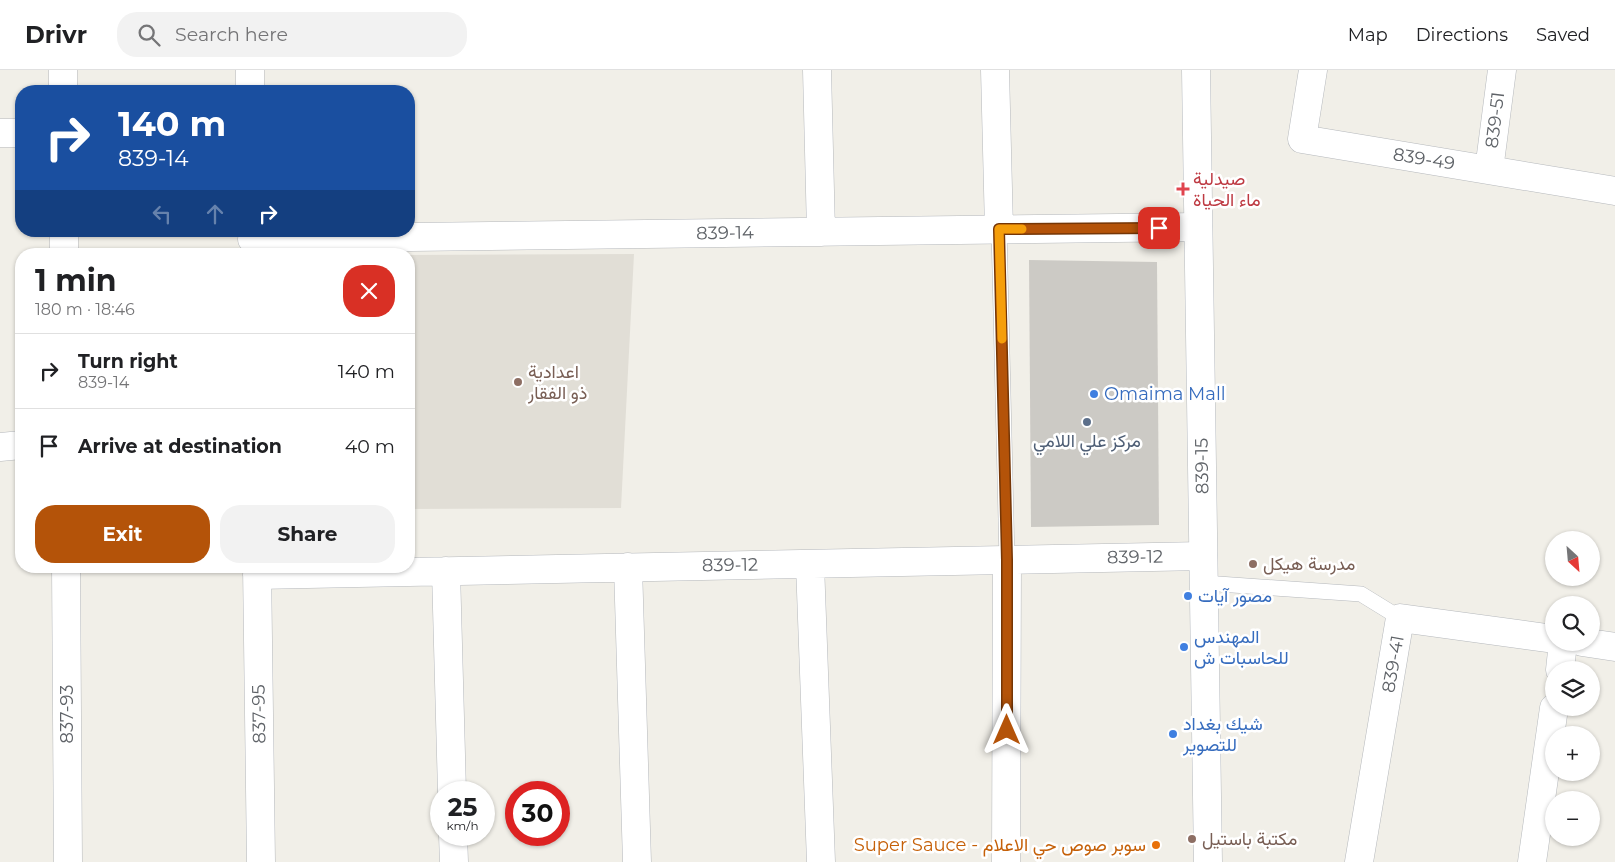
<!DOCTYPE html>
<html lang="en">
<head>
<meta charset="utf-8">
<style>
  :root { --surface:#fff; --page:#f2f2f2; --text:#202124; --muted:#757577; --line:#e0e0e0; --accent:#b45309 }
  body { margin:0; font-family:Montserrat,Vazirmatn,sans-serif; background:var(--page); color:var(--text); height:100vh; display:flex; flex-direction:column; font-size:19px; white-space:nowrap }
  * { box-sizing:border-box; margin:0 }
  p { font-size:16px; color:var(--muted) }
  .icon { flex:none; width:28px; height:28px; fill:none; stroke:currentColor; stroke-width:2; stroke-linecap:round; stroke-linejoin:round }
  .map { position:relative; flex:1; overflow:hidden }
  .side { position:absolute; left:15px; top:178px; width:400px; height:325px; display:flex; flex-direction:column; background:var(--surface); border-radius:20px; box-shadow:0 1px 4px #0004 }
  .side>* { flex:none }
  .hud { position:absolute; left:15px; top:15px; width:400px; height:152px; border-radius:20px; box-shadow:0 1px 4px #0004; background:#1a4fa0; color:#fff; overflow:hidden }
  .needle { width:32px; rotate:154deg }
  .fabs { position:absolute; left:1545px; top:461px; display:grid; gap:10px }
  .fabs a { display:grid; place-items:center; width:55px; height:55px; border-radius:50%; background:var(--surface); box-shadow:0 1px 4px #0004; font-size:25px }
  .speed { position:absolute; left:430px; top:711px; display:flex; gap:10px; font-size:25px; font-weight:700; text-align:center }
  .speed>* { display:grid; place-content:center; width:65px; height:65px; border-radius:50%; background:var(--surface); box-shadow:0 1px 4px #0004; line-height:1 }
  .speed small { font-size:12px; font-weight:400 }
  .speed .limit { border:8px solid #d22; background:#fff; color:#111 }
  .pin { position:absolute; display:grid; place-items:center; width:42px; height:42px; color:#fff; margin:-21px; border-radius:10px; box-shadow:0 2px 8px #0006 }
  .me { position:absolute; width:55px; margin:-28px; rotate:0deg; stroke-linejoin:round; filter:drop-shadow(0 0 4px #0008) }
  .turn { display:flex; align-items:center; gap:18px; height:105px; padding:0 20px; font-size:22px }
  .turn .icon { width:65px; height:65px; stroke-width:2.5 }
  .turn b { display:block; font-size:35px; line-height:42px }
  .lanes { display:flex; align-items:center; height:48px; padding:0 20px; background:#0003; justify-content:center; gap:25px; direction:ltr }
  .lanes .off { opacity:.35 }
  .round { display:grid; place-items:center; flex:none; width:52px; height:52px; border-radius:20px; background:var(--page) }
  .head { display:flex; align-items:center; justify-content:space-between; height:85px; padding:0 20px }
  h1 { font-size:30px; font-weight:700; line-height:38px }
  .primary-button { display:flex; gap:10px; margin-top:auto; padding:10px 20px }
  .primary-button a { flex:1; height:58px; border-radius:20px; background:var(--accent); color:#fff; font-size:20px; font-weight:700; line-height:58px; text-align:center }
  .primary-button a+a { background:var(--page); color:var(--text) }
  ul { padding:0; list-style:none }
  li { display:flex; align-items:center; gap:15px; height:75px; padding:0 20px; border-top:1px solid var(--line) }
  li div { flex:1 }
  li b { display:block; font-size:19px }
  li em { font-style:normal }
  header { display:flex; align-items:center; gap:30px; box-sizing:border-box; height:70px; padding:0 25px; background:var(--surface); border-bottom:1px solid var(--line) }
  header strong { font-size:24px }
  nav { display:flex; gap:28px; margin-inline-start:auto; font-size:18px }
  .search { width:350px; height:45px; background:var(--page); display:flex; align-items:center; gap:12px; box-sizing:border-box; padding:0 18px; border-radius:20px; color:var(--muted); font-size:19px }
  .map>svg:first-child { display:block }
  .education { fill:#e1ded6 }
  .building { fill:#cccac5 }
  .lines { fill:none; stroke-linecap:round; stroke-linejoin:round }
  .lane-casing { stroke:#b5b8bc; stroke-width:16 }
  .street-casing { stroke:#b5b8bc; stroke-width:29 }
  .secondary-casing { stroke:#b6babf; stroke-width:29 }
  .lane { stroke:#fff; stroke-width:15 }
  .street { stroke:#fff; stroke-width:28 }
  .secondary { stroke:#fff; stroke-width:28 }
  .route-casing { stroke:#753606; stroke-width:12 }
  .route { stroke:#b45309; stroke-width:9 }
  .slow { stroke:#f59e0b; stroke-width:9 }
  .health-dot { fill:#e0444e; stroke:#fff; stroke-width:2 }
  .education-dot { fill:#8d6e63; stroke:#fff; stroke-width:2 }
  .shop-dot { fill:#3f7fe0; stroke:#fff; stroke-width:2 }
  .service-dot { fill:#5c6f8a; stroke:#fff; stroke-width:2 }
  .food-dot { fill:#e8710a; stroke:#fff; stroke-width:2 }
  .labels { text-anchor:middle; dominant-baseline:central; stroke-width:5; stroke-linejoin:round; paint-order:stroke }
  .street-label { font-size:18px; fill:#5f6368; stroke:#fff }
  .health-label { font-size:18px; fill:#be3a42; stroke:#fff; text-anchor:start }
  .education-label { font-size:18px; fill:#785e54; stroke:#fff; text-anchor:start }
  .shop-label { font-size:18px; fill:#366cbe; stroke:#fff; text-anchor:start }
  .service-label { font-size:18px; fill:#4e5e75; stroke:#fff }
  .food-label { font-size:18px; fill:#c56008; stroke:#fff; text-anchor:end }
</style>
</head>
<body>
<header>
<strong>Drivr</strong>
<div class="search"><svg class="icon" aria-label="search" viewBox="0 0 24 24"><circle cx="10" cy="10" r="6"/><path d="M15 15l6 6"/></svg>Search here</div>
<nav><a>Map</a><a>Directions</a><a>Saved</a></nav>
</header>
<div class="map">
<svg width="1615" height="792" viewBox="0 0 1615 792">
  <rect width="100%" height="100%" fill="#f1efe8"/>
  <path class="education" d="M634,184l-13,254 -212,1v-254z"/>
  <path class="building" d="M1029,190l128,2 2,263 -128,2z"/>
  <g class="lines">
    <g class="lane-casing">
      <path id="lane" d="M999,159l8,331
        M1204,513l157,11 39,24"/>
    </g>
    <g class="street-casing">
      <path id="street" d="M63,0v21
        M250,0v21
        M817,0l4,162
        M995,0l4,159
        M1313,0l-11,69 313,52
        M0,63h21
        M1489,100l13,-100
        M64,161v23
        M252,169l946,-12
        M0,377l21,-2
        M810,494l11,298
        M66,496l2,296
        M257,496l4,296
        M628,497l9,295
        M446,501l6,221
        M257,505l946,-19
        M1582,572l33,5
        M1560,600l3,-28
        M453,765l1,27
        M1006,792l1,-302
        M1359,792l41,-244 154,21
        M1532,792l22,-154"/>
    </g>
    <g class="secondary-casing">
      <path id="secondary" d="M1196,0l12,792"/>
    </g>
    <use href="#lane" class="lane"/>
    <use href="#street" class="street"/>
    <use href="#secondary" class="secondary"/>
  </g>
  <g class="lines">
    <g class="route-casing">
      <path id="route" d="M1007,660v-170l-8,-331 160,-1"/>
    </g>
    <use href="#route" class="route"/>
    <path class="slow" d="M1002,269l-3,-110h23"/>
  </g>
  <path class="health-dot" d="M1180.5 111.5h5v5h5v5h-5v5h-5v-5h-5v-5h5z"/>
  <g class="education-dot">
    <circle cx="518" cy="312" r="5"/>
    <circle cx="1253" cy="494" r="5"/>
    <circle cx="1192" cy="769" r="5"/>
  </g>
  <g class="shop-dot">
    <circle cx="1094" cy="324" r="5"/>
    <circle cx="1188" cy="526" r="5"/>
    <circle cx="1184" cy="577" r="5"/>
    <circle cx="1173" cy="664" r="5"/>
  </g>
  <circle class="service-dot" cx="1087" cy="352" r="5"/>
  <circle class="food-dot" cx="1156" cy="775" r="5"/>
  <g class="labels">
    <g class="street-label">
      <text transform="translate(1495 50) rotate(-83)">839-51</text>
      <text transform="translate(1424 89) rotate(9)">839-49</text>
      <text transform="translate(725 163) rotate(-1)">839-14</text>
      <text transform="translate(1202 396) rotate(-91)">839-15</text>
      <text transform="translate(1135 487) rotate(-1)">839-12</text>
      <text transform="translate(730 495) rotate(-1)">839-12</text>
      <text transform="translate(1393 594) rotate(-80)">839-41</text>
      <text transform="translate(67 644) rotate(-90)">837-93</text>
      <text transform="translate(259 644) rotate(-91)">837-95</text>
    </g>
    <g class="health-label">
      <text x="1193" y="109">صيدلية<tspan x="1193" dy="21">ماء الحياة</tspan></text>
    </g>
    <g class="education-label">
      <text x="528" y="302">اعدادية<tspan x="528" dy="21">ذو الفقار</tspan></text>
      <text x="1263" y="494">مدرسة هيكل</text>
      <text x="1202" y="769">مكتبة باستيل</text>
    </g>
    <g class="shop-label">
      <text x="1104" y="324">Omaima Mall</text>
      <text x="1198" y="526">مصور آيات</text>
      <text x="1194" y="567">المهندس<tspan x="1194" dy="21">للحاسبات ش</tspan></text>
      <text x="1183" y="654">شيك بغداد<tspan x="1183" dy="21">للتصوير</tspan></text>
    </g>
    <g class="service-label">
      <text x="1087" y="371">مركز علي اللامي</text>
    </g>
    <g class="food-label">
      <text x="1146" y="775">Super Sauce - سوبر صوص حي الاعلام</text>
    </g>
  </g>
</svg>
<div class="fabs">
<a><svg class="needle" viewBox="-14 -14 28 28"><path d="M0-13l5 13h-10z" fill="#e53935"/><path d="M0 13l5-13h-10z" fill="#757577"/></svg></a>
<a><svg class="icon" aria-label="search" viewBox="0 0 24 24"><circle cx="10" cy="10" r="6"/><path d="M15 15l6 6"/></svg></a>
<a><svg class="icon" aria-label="layers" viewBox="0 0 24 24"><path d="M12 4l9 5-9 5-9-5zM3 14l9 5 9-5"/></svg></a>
<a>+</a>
<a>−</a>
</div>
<div class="speed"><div>25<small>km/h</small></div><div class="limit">30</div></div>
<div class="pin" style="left:1159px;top:158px;background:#d93025"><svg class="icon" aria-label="arrive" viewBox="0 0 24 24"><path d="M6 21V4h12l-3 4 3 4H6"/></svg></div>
<svg class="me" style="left:1007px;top:660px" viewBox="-20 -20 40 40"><path d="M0-17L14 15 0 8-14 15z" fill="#b45309" stroke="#fff" stroke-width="4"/></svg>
<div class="hud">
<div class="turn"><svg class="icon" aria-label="right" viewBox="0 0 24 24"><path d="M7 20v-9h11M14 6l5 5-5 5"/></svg><div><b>140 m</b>839-14</div></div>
<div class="lanes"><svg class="icon off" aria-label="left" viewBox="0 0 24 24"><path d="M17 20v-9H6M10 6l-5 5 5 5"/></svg><svg class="icon off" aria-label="ahead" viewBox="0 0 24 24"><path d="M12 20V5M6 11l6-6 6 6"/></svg><svg class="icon" aria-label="right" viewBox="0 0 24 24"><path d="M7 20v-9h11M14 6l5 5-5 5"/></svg></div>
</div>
<section class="side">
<div class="head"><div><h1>1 min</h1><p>180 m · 18:46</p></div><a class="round" style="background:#d93025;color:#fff"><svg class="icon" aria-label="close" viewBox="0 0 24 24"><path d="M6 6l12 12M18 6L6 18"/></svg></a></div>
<ul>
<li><svg class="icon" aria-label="right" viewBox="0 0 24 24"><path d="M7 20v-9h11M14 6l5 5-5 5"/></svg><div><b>Turn right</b><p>839-14</p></div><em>140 m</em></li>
<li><svg class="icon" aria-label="arrive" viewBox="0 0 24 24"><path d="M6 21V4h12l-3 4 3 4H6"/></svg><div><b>Arrive at destination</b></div><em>40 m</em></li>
</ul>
<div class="primary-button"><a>Exit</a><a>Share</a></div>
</section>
</div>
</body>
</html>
